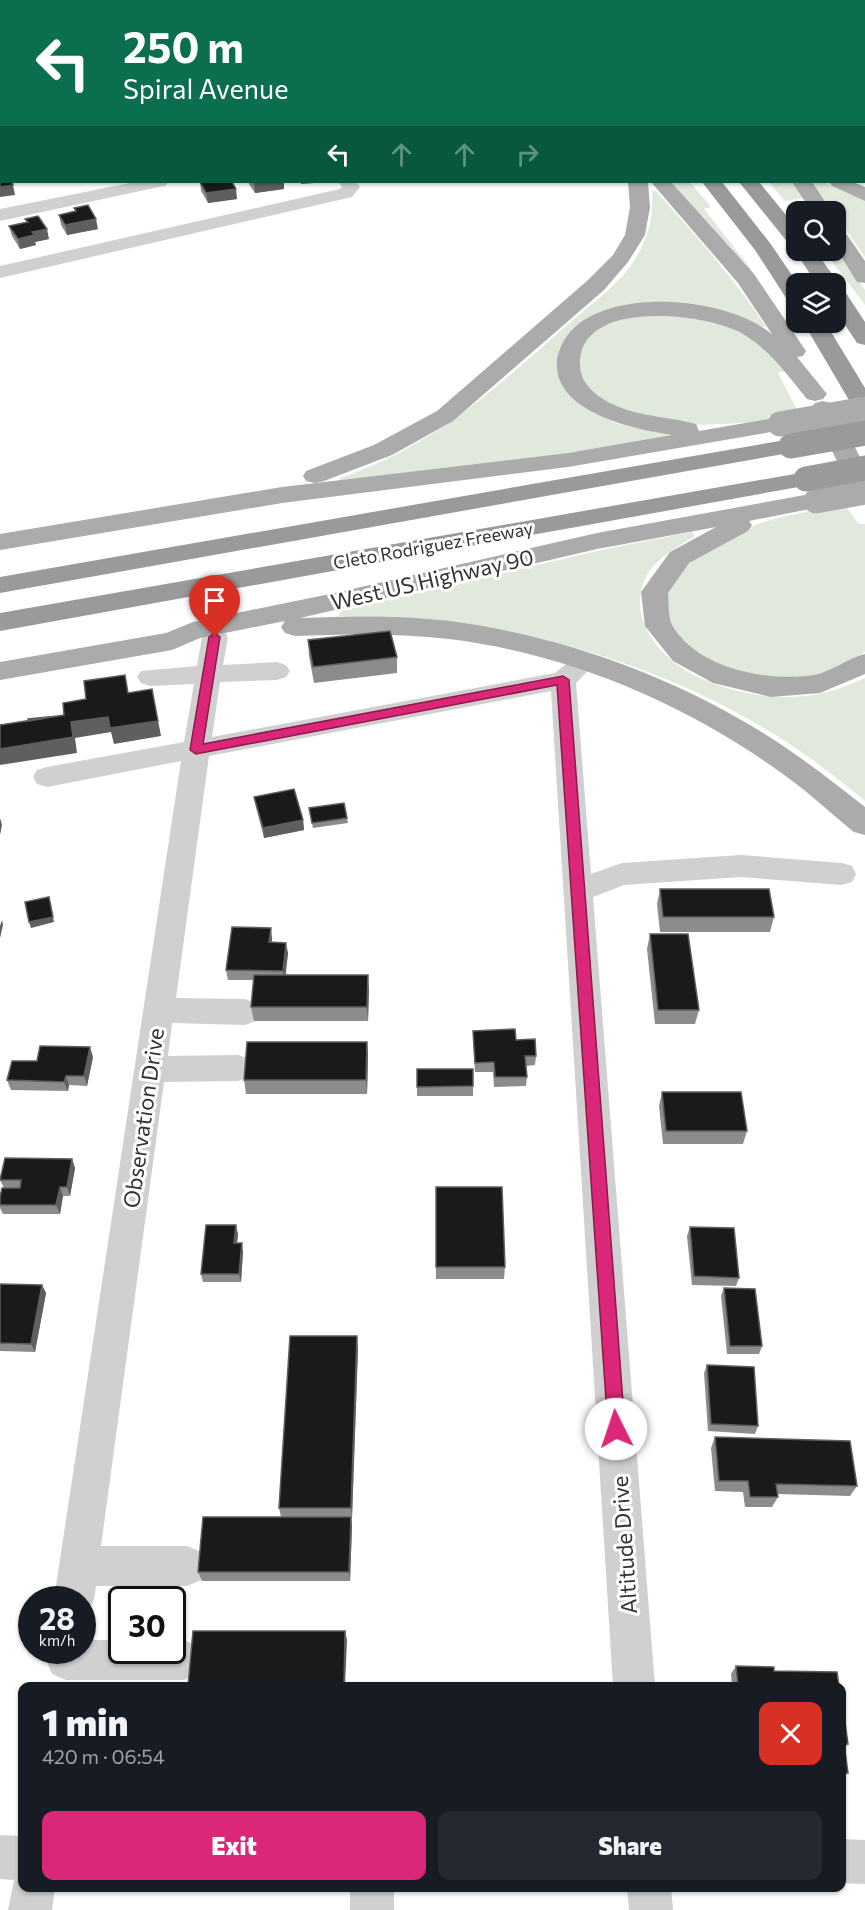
<!DOCTYPE html>
<html lang="en">
<head>
<meta charset="utf-8">
<style>
  :root { --surface:#171b24; --page:#242831; --text:#f1f3f6; --muted:#9ea1a6; --accent:#db2777 }
  body { margin:0; font-family:Commissioner,sans-serif; background:var(--page); color:var(--text); height:100vh; display:flex; flex-direction:column; font-size:22px; white-space:nowrap }
  * { box-sizing:border-box; margin:0 }
  p { font-size:20px; color:var(--muted) }
  .icon { flex:none; width:33px; height:33px; fill:none; stroke:currentColor; stroke-width:2; stroke-linecap:round; stroke-linejoin:round }
  .map { position:relative; flex:1; overflow:hidden }
  .drawer { position:absolute; left:18px; top:1682px; width:828px; height:210px; display:flex; flex-direction:column; background:var(--surface); border-radius:12px; box-shadow:0 2px 4px #0004 }
  .drawer>* { flex:none }
  .guide { position:absolute; left:0px; top:0px; width:866px; height:183px; box-shadow:0 2px 4px #0004; background:#0b6e4f; color:#fff; overflow:hidden }
  .buttons { position:absolute; left:786px; top:201px; display:grid; gap:12px }
  .buttons a { display:grid; place-items:center; width:60px; height:60px; border-radius:12px; background:var(--surface); box-shadow:0 2px 4px #0004; font-size:30px }
  .speed { position:absolute; left:18px; top:1586px; display:flex; gap:12px; font-size:30px; font-weight:700; text-align:center }
  .speed>* { display:grid; place-content:center; width:78px; height:78px; border-radius:50%; background:var(--surface); box-shadow:0 2px 4px #0004; line-height:1 }
  .speed small { font-size:15px; font-weight:400 }
  .speed .limit { border:3px solid #111; border-radius:9px; background:#fff; color:#111 }
  .pin { position:absolute; display:grid; place-items:center; width:51px; height:51px; color:#fff; margin:-62px -26px; border-radius:50% 50% 50% 0; rotate:-45deg; box-shadow:0 0 6px #0007 }
  .pin .icon { rotate:45deg }
  .me { position:absolute; width:66px; margin:-33px; rotate:356deg; stroke-linejoin:round; filter:drop-shadow(0 0 4px #0008) }
  .turn { display:flex; align-items:center; gap:21px; height:126px; padding:0 24px; font-size:27px }
  .turn .icon { width:78px; height:78px; stroke-width:2.5 }
  .turn b { display:block; font-size:42px; line-height:51px }
  .lanes { display:flex; align-items:center; height:57px; padding:0 24px; background:#0003; justify-content:center; gap:30px; direction:ltr }
  .lanes .off { opacity:.35 }
  .round { display:grid; place-items:center; flex:none; width:63px; height:63px; border-radius:12px; background:var(--page) }
  .overview { display:flex; align-items:center; justify-content:space-between; height:102px; padding:0 24px }
  h1 { font-size:36px; font-weight:800; line-height:45px }
  .button { display:flex; gap:12px; margin-top:auto; padding:12px 24px }
  .button a { flex:1; height:69px; border-radius:12px; background:var(--accent); color:#fff; font-size:24px; font-weight:800; line-height:69px; text-align:center }
  .button a+a { background:var(--page); color:var(--text) }
  .map>svg:first-child { display:block }
  .green { fill:#e1e9dd }
  .lines { fill:none; stroke-linecap:round; stroke-linejoin:round }
  .path { stroke:#cacaca; stroke-width:2; stroke-dasharray:1.5 1.5; stroke-linecap:butt }
  .minor { fill:#d0d0d0; fill-rule:evenodd }
  .major { fill:#ababab; fill-rule:evenodd }
  .highway { fill:#9a9a9a; fill-rule:evenodd }
  .major-bridge { stroke:#ababab; stroke-width:25 }
  .highway-bridge { stroke:#9a9a9a; stroke-width:25 }
  .wall { fill:#8c8c8c }
  .shaded-wall { fill:#5f5f5f }
  .building { fill:#1a1a1a; stroke:#5f5f5f; stroke-width:1.5 }
  .route { fill:#db2777; stroke:#8e194d; stroke-width:1.5 }
  .labels { text-anchor:middle; dominant-baseline:central; stroke-width:6; stroke-linejoin:round; paint-order:stroke }
  .far-street-label { font-size:18px; fill:#333; stroke:#fff }
  .street-label { font-size:22px; fill:#333; stroke:#fff }
</style>
</head>
<body>
<div class="map">
<svg width="865" height="1910" viewBox="0 0 865 1910">
  <rect width="100%" height="100%" fill="#fff"/>
  <path class="green" d="M666,182h24l21,25 -7,2 47,60 -6,1z
    M769,182h25l10,16 -19,3z
    M811,182h12l42,19v56l-29,-41v-4l-4,-1z
    M652,191h4c39,44 78,87 110,136l-112,-23 -88,34 -8,14 -1,20 7,15 14,15 38,21 51,11 1,3 -139,22 -189,22v-3c94,-32 152,-87 225,-151 23,-21 52,-40 69,-66 14,-22 20,-44 18,-70z
    M836,247l29,43v15l-41,-54 12,-1z
    M649,314l67,6 35,16 36,35 -9,2 20,39 -30,4 1,4c-58,7 -123,11 -174,-23 -7,-6 -13,-18 -19,-26 1,-7 1,-17 4,-24 10,-21 49,-30 69,-33z
    M847,508l12,16h6v127l-3,4 -50,24 -73,-4 -56,-29 -21,-37 12,-36c21,-14 42,-29 64,-40 21,-12 48,-17 72,-22l5,3z
    M692,532l3,4c-15,9 -33,19 -44,33 -11,15 -14,34 -8,52 19,53 88,74 138,76 30,1 57,-6 84,-19v123c-28,-23 -57,-46 -88,-65 -130,-81 -285,-120 -438,-120l1,-5 266,-62z"/>
  <g class="lines">
    <path class="path" d="M830,2l2,-2"/>
    <path class="minor" d="M198,0h22l-23,2z
      M342,0h16l1,2h-16z
      M683,0h16v2h-16z
      M0,33h2v10h-2z
      M864,56h1v10h-1z
      M864,82h1v10h-1z
      M0,114h2v10h-2z
      M135,182h33l-3,4 -6,1 -159,34v-12z
      M338,182h18l4,5 -8,10 -352,81v-12l340,-77 2,-2z
      M215,629l9,2 4,6 -5,28 54,-3 9,3 4,6 -4,6 -9,3 -57,2 -8,55 343,-64c11,-9 18,-16 33,-12l4,6 -16,16 15,191 31,-11 119,-8 101,8 10,3 4,8 -4,8 -10,3 -101,-8 -117,8 -31,12 62,789h-42l-62,-995 -342,65 -33,242 69,1 11,4 4,9 -4,9 -11,4 -73,-2 -4,33 70,-1 11,4 5,9 -5,9 -11,4 -74,1 -63,464h86l14,6 6,14 -6,14 -14,6h-91l-2,13 -6,14 -6,3v-17h-28l127,-838 -134,26 -10,-3 -4,-7 4,-7 10,-3 137,-25 10,-58 -44,2 -9,-3 -4,-6 4,-6 56,-5 5,-29 4,-6z
      M82,1640h40v10h50v-10h12l14,6 6,14 -6,14 -14,6h-118l-14,-6 -6,-14 4,-10h32z
      M0,1835l22,1v51h33l-3,23h-44l6,-30 -14,-1z
      M842,1839l23,1v44l-23,-1z
      M350,1887h44v23h-44z
      M627,1887h44l2,23h-44z"/>
    <path class="major" d="M476,0h17l1,2h-17z
      M621,0h16l1,2h-17z
      M628,182h20l2,25 -5,28 -17,27 -24,28 -151,131 -61,34 -68,26 -9,2 -9,-2 -3,-5 3,-5 68,-26 63,-34 151,-131 25,-25 12,-20 5,-28z
      M651,182h20l83,92 52,77 -3,5 -6,1 30,37 -4,5 -8,2 -8,-2c-19,-23 -38,-50 -64,-65 -36,-21 -159,-35 -163,26 -1,15 5,25 17,35 30,22 65,20 99,29l3,7 81,-14 8,2 4,5 -4,5 -220,38 -286,36 -282,47v-16l282,-47 286,-34 104,-18c-39,-6 -120,-23 -115,-75 1,-11 9,-25 17,-32 43,-41 154,-30 198,6l-34,-51z
      M792,182h20l20,30h-20z
      M829,182h24l12,5v14l-33,-15z
      M836,227l7,2 22,32v22l-8,-1 -21,-34z
      M823,401l8,2 4,5 30,59v33l-9,-3 -4,-5 -41,-84 4,-5z
      M816,493l9,3 4,5 -4,5 -76,15 3,4 -4,6 -59,32 -21,30c1,9 0,24 4,32 25,44 96,57 142,50 17,-3 34,-17 51,-21v20l-45,19 -49,4 -58,-14 -40,-22 -28,-35 -4,-34 29,-40 46,-25 -119,22 -297,69c50,-2 100,-3 150,3 105,14 209,50 300,104 41,24 78,53 115,82v28l-11,-3c-20,-16 -39,-34 -59,-49 -99,-75 -222,-129 -346,-144 -51,-6 -102,-5 -154,-3l-10,-3 -4,-6 4,-6 -85,17 -28,12 -172,30v-18l166,-29 27,-11 137,-28 267,-61z"/>
    <path class="highway" d="M516,0h18l1,2h-18z
      M564,0h17l1,2h-17z
      M702,182h20l48,61 28,41h-2v18l-8,-1 -33,-51z
      M739,182h20l37,45v23h19l24,34 -3,5v-5h-19l-23,-34 2,-4 -7,-2z
      M836,288l8,2 21,32v23l-8,-2 -21,-32z
      M803,322h22l40,66v26l-8,-2 -4,-5z
      M791,439l9,2 3,5 -3,5 -800,142v-16z
      M806,472l9,2 3,5 -3,5 -815,147v-18z"/>
    <path class="major-bridge" d="M780,424l85,-15
      M816,501l49,-9"/>
    <path class="highway-bridge" d="M791,446l74,-13
      M806,479l59,-11"/>
  </g>
  <path class="wall" d="M852,0h13v46h-1v-44h-13z
    M200,182l37,17 -29,4 -7,-12z
    M249,182h35v7l-29,4 -6,-9z
    M74,208l24,21 -31,6 -6,-10 -2,-10 16,-3z
    M25,219l24,20 -14,3 1,3 -16,4 -8,-13 -3,-10 17,-4z
    M308,640l89,17v16l-83,10 -5,-27z
    M254,797l49,23 1,10 -40,8 -8,-31z
    M309,808l38,10 1,5 -35,5z
    M660,889l114,28 -4,15h-110l-3,-28z
    M650,934l49,76 -4,14h-40l-8,-75z
    M272,938v5l16,10 -3,22 84,14 -1,32h-114l-3,-14 3,-27h-26l-2,-10z
    M473,1031l43,9 20,16 -1,9 -9,1 1,11 -1,9 -32,1 -1,-15h-18l-2,-32z
    M367,1042l1,14 -1,38h-121l-2,-14z
    M93,1057l-6,29 -18,-1 -1,6 -57,-1 -4,-10 30,-19z
    M417,1069l56,17v10h-56z
    M662,1092l85,39 -4,13h-80l-4,-38z
    M72,1159l3,9 -5,28h-7l-3,18h-57l-3,-6v-11l4,-9 -4,-8z
    M436,1187l69,80 -1,12h-68z
    M690,1227l49,51 -3,8 -44,-1 -5,-49z
    M238,1234l-1,9 6,9 -2,30h-38l-2,-8z
    M0,1284l42,1 4,8 -11,59 -35,-1z
    M724,1288l38,58 -3,8h-32l-6,-58z
    M358,1348l-6,170h-1l1,8 -2,55h-148l-4,-9 83,-55 -2,-9z
    M707,1365l51,61 -3,8 -47,-3 -4,-58z
    M715,1437l142,49 -7,10 -73,-2 1,3 -6,10h-27l-2,-15 -28,-1 -4,-43z
    M736,1666l38,5 65,15h-107l-1,-12z
    M842,1701l6,43 -4,4 4,25 -6,5z"/>
  <path class="shaded-wall" d="M130,0h14l-9,2h-5z
    M0,19h2v9l-2,1z
    M0,53h2v10h-2z
    M0,96h2v10h-2z
    M266,182h18v7l-29,4 -1,-10z
    M301,182h28l-28,2z
    M13,185l2,10 -15,2v-10z
    M236,189l1,10 -29,4 -2,-10z
    M96,219l2,10 -31,6 -2,-10z
    M47,229l2,10 -14,3 1,3 -16,4 -2,-10 14,-7z
    M152,689l9,47 -47,8 -3,-12 -36,6 2,15 -77,12v-16l71,-27z
    M0,818l2,7 -2,10z
    M303,820l1,10 -40,8 -1,-10z
    M49,897l5,25 -23,6 -2,-6z
    M2,920l1,5 -3,13v-12z
    M271,928l1,10 -2,15 -1,-11z
    M286,943l2,10 -3,28 -2,-10z
    M368,975l1,14 -1,32 -1,-14z
    M367,1042l1,14 -1,38 -1,-14z
    M90,1047l3,10 -6,29 -3,-10z
    M66,1076l3,9 -1,6 -4,-9z
    M72,1159l3,9 -5,28 -3,-9z
    M60,1187l3,9 -3,18 -4,-9z
    M236,1225l2,9 -2,18 -2,-9z
    M242,1243l1,9 -2,30 -2,-8z
    M42,1285l4,8 -11,59 -4,-8z
    M357,1336l1,12 -6,170 -1,-10z
    M351,1517l1,9 -2,55 -1,-9z
    M345,1631l2,9 -2,46h-1z"/>
  <path class="building" d="M864,17l1,1v14h-1z
    M0,44h2v9h-2z
    M2,86v10h-2v-9z
    M0,175h2v7h10l1,3 -13,2z
    M200,182h32l4,7 -30,4z
    M88,205l8,14 -31,6 -6,-10 17,-4 -2,-3z
    M38,216l9,13 -15,3 2,3 -16,4 -9,-13 19,-4 -3,-3z
    M390,631l7,26 -84,10 -5,-27z
    M125,675l3,18 24,-4 6,32 -48,7 -2,-11 -37,5 2,15 -73,12v-24l64,-10 -1,-12 23,-4 -2,-18z
    M58,716l-30,5v-2z
    M294,789l9,31 -40,8 -9,-31z
    M344,803l3,15 -35,5 -3,-15z
    M660,889h109l5,28h-111z
    M49,897l4,20 -24,5 -4,-20z
    M232,927l39,1 -2,14 17,1 -3,28 -57,-1z
    M650,934h38l11,76h-41z
    M254,975h114l-1,32h-116z
    M515,1029l1,11 19,-1 1,17h-11l2,21h-32l-1,-15 -19,1 -2,-32z
    M247,1042h120l-1,38h-122z
    M40,1046l50,1 -6,29h-18l-2,6 -57,-2 5,-19h25z
    M417,1069h56v17l-56,1z
    M662,1092h79l6,39h-81z
    M5,1158l67,1 -5,28h-7l-4,18h-56v-8l2,-9h18l1,-8h-21z
    M436,1187h66l3,80h-69z
    M206,1225h30l-2,18h8l-3,31h-38z
    M690,1227l44,1 5,50 -45,-2z
    M0,1284l42,1 -11,59 -31,-1z
    M724,1288l31,1 7,57h-32z
    M290,1336h67l-6,172h-72z
    M707,1365l47,2 4,59 -47,-2z
    M715,1437l135,4 7,45 -81,-2 2,13h-28l-2,-16h-29z
    M203,1517h148l-2,55h-151z
    M193,1631h152l-1,55h-156z
    M736,1666l38,1v4l63,1 2,14h-101z
    M842,1701l6,43h-4l4,29h-6z"/>
  <path class="route" d="M215,633l5,4 -17,107 360,-68 6,4 56,749 -3,6 -6,2 -6,-2 -2,-6 -51,-744 -361,69 -6,-4 19,-113z"/>
  <g class="labels">
    <g class="far-street-label">
      <text transform="translate(433 545) rotate(-10)">Cleto Rodriguez Freeway</text>
    </g>
    <g class="street-label">
      <text transform="translate(432 579) rotate(-13)">West US Highway 90</text>
      <text transform="translate(143 1118) rotate(-82)">Observation Drive</text>
      <text transform="translate(624 1545) rotate(-94)">Altitude Drive</text>
    </g>
  </g>
</svg>
<div class="buttons">
<a><svg class="icon" aria-label="search" viewBox="0 0 24 24"><circle cx="10" cy="10" r="6"/><path d="M15 15l6 6"/></svg></a>
<a><svg class="icon" aria-label="layers" viewBox="0 0 24 24"><path d="M12 4l9 5-9 5-9-5zM3 14l9 5 9-5"/></svg></a>
</div>
<div class="speed"><div>28<small>km/h</small></div><div class="limit">30</div></div>
<div class="pin" style="left:215px;top:637px;background:#d93025"><svg class="icon" aria-label="arrive" viewBox="0 0 24 24"><path d="M6 21V4h12l-3 4 3 4H6"/></svg></div>
<svg class="me" style="left:616px;top:1429px" viewBox="-20 -20 40 40"><circle r="19" fill="#fff"/><path d="M0-13L10 11 0 6-10 11z" fill="#db2777"/></svg>
<div class="guide">
<div class="turn"><svg class="icon" aria-label="left" viewBox="0 0 24 24"><path d="M17 20v-9H6M10 6l-5 5 5 5"/></svg><div><b>250 m</b>Spiral Avenue</div></div>
<div class="lanes"><svg class="icon" aria-label="left" viewBox="0 0 24 24"><path d="M17 20v-9H6M10 6l-5 5 5 5"/></svg><svg class="icon off" aria-label="ahead" viewBox="0 0 24 24"><path d="M12 20V5M6 11l6-6 6 6"/></svg><svg class="icon off" aria-label="ahead" viewBox="0 0 24 24"><path d="M12 20V5M6 11l6-6 6 6"/></svg><svg class="icon off" aria-label="right" viewBox="0 0 24 24"><path d="M7 20v-9h11M14 6l5 5-5 5"/></svg></div>
</div>
<section class="drawer">
<div class="overview"><div><h1>1 min</h1><p>420 m · 06:54</p></div><a class="round" style="background:#d93025;color:#fff"><svg class="icon" aria-label="close" viewBox="0 0 24 24"><path d="M6 6l12 12M18 6L6 18"/></svg></a></div>
<div class="button"><a>Exit</a><a>Share</a></div>
</section>
</div>
</body>
</html>
